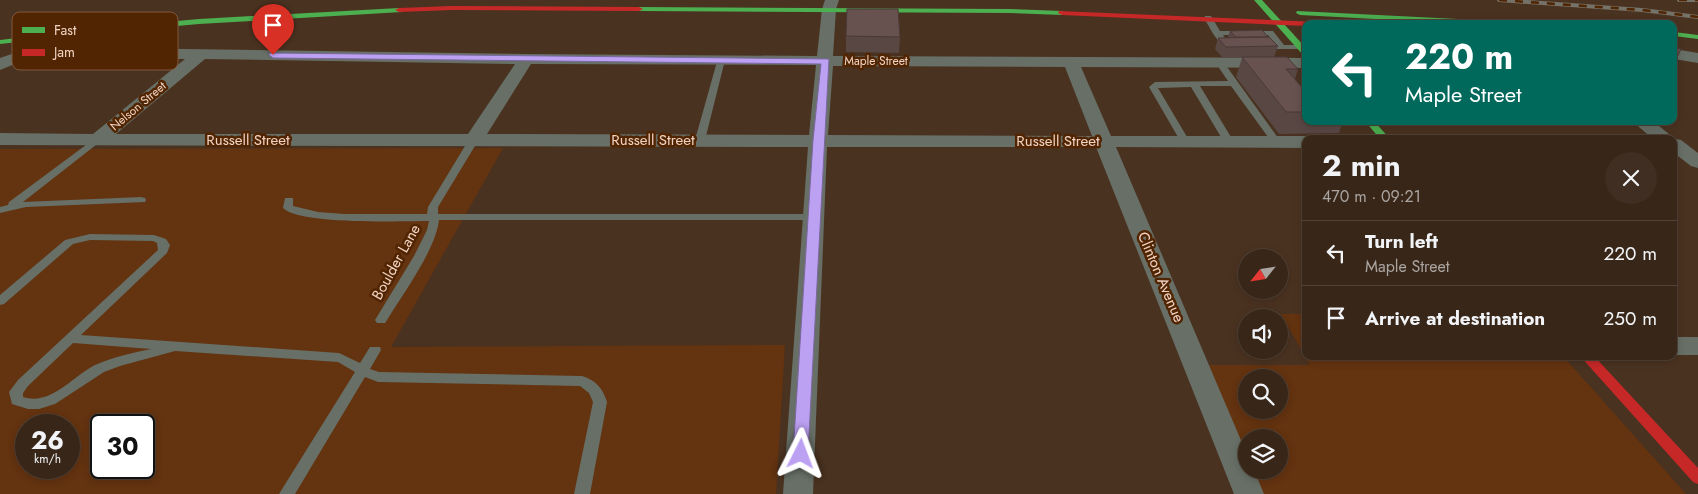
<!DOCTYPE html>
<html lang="en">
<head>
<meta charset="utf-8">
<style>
  :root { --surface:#382618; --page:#3f2e21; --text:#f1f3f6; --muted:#aba5a2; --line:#524337 }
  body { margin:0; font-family:Jost,sans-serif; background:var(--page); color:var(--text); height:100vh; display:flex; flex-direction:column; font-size:19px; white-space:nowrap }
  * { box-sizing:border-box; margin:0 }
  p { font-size:16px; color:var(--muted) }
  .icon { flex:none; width:28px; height:28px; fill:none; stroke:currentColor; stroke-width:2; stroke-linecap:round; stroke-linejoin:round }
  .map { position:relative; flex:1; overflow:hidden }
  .side { position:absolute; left:1302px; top:135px; width:375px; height:225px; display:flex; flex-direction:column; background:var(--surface); border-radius:10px; box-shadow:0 2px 8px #0003,0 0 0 1px var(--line) }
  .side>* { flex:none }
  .banner { position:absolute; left:1302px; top:20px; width:375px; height:105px; border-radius:10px; box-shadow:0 2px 8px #0003,0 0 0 1px var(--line); background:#00695c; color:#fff; overflow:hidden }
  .needle { width:32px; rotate:240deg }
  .buttons { position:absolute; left:1238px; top:249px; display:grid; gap:10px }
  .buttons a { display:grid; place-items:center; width:50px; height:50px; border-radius:50%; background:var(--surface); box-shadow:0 2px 8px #0003,0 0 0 1px var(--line); font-size:25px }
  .speed { position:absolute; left:15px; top:414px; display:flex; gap:10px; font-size:25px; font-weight:700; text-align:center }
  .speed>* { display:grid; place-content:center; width:65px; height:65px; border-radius:50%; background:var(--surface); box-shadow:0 2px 8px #0003,0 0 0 1px var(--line); line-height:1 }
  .speed small { font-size:12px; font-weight:400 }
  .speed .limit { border:2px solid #111; border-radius:8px; background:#fff; color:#111 }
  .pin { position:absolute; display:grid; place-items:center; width:42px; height:42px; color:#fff; margin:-51px -21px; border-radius:50% 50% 50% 0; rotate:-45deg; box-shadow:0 0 5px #0007 }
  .pin .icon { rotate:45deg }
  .me { position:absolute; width:55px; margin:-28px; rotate:3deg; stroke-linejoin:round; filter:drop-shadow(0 0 4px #0008) }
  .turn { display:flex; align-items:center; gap:18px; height:105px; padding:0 20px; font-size:22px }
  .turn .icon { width:65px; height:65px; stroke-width:2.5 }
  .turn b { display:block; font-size:35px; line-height:42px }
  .round { display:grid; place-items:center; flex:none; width:52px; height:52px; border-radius:26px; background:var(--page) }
  .headline { display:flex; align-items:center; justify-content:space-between; height:85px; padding:0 20px }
  h1 { font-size:30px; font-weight:700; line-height:38px }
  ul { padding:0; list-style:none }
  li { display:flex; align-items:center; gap:15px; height:65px; padding:0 20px; border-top:1px solid var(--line) }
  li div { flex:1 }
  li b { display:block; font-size:19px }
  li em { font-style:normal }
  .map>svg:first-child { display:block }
  .built { fill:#643310; fill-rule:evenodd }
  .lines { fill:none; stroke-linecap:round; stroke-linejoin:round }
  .lane { fill:#676f66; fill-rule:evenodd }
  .street { fill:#676f66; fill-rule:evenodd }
  .fast { fill:#4caf50; fill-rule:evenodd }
  .jam { fill:#c62828; fill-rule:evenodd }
  .rail-casing { stroke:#757267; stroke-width:4 }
  .rail { stroke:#512402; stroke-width:2.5; stroke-dasharray:8; stroke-linecap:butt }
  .wall { fill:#594744 }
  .building { fill:#68524f; stroke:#493937 }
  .route { fill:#bca0f2; stroke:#7a689d }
  .labels { text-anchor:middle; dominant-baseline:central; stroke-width:5; stroke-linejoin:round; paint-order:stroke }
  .far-street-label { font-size:12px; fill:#f0d3c2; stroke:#512402 }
  .street-label { font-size:15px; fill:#f0d3c2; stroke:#512402 }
  .key { fill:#512402; stroke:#81593c; stroke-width:1 }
  .key-label { font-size:14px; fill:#f0d3c2 }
</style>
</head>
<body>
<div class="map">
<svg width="1698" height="494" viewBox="0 0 1698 494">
  <rect width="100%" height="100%" fill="#4a3220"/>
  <path class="built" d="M503,148l-112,199 394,-2 -9,149h-776v-345zM26,425h43v43h-43zM101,425h43v43h-43z
    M1281,314h25v42h257l123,138h-424l-10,-24h27v-32h-33v19l-40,-92h104zM1246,378h33v32h-33z"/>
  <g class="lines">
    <path class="lane" d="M1205,16h6l9,15h53l11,14h17l4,2 -4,2h-41v-4h16l-8,-10h-45l4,6 9,5c-14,10 -26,-19 -32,-28z
      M718,58l7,2 -20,80 -5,3 -5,-3z
      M1216,60h6l59,82 -2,2h-6l-42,-58h-31l34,56 -5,3 -5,-3 -33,-55 -33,1 32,54 -5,3 -3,-1 -33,-57 6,-5 73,-1 -13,-19z
      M98,136l3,1v4l-78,61 118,-5 4,1 1,2 -1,2 -119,5 -26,6v-6l8,-2 1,-3z
      M473,138l5,3 -40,66v7h376l5,3 -5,3h-375c-3,29 -36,74 -52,100l-2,3h-8l-2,-3 39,-64 13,-26 2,-9c-28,0 -129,4 -146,-13l2,-10h8v8l25,6 26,2h83l1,-7 40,-66z
      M90,234l64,1 12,4 4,6 -3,8 -86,82 258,18 21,10 10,-16h10l1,3 -11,19 9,3 203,4c14,4 21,13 25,26l-17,92h-16l19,-92 -4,-9 -9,-7 -202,-4 -13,-5 -70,117h-16l76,-122 -17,-10 -163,-11 -55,15 -16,6 -49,32 -16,5h-11l-16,-5 -3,-12 9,-12 140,-130 -1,-7 -4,-2 -63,-1 -17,4 -69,60 -4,1v-10l65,-55zM73,343l78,6c-19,4 -38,8 -56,16 -22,11 -44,41 -72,32v-4l5,-7z"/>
    <path class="street" d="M825,0h14l-3,9 -3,47 473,2v10l-225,-1 30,69h195l7,3h-7v9l-190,-1 130,305v18h8l10,24h-30l-138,-347h-269l-14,347h-30l25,-347 -808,-2v-12l93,1 92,-75h-158l-27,11v-12l26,-9 86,-1 414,6 291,2 5,-47zM205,59l310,5 -47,70h-352zM531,64l285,1 -7,70 -322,-1zM833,66l232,1 27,69 -264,-1z
      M1674,49l24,4v10l-24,-4z
      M1632,121h21l22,18 6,1 17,13v15l-7,-2 -17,-13v-14h-21z
      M1674,337h24v18h-24z"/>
    <path class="fast" d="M1254,0h8l44,48v7h-3z
      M636,7l373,2 53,2 4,2 -4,2 -53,-2 -370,-2 -4,-2z
      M399,8l4,2 -1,2 -203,12 -99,9 -100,11v-4l100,-12 99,-9z
      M1297,11l222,11 4,2h-54l-169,-9 -4,-2z
      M1674,32l24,3v4l-24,-3z
      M1365,121h9l16,18h-10z"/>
    <path class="jam" d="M452,6l187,1 4,2 -4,2 -187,-1 -53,2 -4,-2 4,-2z
      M1059,11l261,11 4,2h-18v2l-244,-11 -4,-2z
      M1580,356h14l104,112v16l-5,-2z"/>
    <g class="rail-casing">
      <path id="rail" d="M1499,0l143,10 56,7
        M1679,0h19"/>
    </g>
    <use href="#rail" class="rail"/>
  </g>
  <path class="wall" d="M1230,31l38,6 10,9 -4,11 24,12 -3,10 11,13v29h37l-4,12 -60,1 -43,-57 6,-19h-19l-8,-9 3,-11h11l-1,-2z
    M846,36l54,1 -1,16 -53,-1z"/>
  <path class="building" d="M847,9h51l2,28 -54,-1z
    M1262,30l6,7h-32l-6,-6z
    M1269,37l9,9 -52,1 -8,-9z
    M1674,47l7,2 -7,15z
    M1242,57h45l11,12h-12l20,23v20h-20z"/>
  <path class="route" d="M270,53l559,6 -21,395 -2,4 -5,2 -5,-2 -3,-4 20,-314 8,-76 -548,-6 -4,-3z"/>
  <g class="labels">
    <g class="far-street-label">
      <text x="876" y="61">Maple Street</text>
      <text transform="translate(138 106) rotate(-40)">Nelson Street</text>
    </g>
    <g class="street-label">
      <text x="248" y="140">Russell Street</text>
      <text x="653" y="140">Russell Street</text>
      <text x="1058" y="141">Russell Street</text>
      <text transform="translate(396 262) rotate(-61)">Boulder Lane</text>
      <text transform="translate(1161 277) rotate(67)">Clinton Avenue</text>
    </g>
  </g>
  <rect x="12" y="12" width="166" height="58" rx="8" class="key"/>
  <rect x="22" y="27" width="23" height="6" fill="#4caf50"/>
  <rect x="22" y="49" width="23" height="7" fill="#c62828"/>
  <g class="key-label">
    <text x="54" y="35">Fast</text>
    <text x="54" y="57">Jam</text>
  </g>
</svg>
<div class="buttons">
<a><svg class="needle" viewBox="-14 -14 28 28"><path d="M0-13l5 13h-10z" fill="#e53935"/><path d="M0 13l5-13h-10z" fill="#aba5a2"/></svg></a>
<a><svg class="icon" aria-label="sound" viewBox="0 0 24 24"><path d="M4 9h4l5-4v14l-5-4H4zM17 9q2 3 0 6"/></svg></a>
<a><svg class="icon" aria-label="search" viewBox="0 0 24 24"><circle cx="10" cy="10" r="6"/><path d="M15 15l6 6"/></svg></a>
<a><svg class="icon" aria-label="layers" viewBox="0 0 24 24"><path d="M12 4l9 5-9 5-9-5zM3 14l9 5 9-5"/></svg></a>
</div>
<div class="speed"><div>26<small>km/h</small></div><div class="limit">30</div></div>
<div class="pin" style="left:273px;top:55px;background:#d93025"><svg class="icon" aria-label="arrive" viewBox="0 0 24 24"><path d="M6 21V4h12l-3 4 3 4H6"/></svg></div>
<svg class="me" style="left:801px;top:454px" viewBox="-20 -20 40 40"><path d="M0-17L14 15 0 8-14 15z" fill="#bca0f2" stroke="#fff" stroke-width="4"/></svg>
<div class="banner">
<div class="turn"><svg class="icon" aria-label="left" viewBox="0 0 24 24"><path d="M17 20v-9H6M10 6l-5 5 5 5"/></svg><div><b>220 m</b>Maple Street</div></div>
</div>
<section class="side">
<div class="headline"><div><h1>2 min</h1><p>470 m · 09:21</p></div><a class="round"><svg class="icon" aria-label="close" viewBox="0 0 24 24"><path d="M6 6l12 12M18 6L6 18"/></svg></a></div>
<ul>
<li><svg class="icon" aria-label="left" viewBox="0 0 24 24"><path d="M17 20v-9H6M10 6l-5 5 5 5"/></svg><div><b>Turn left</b><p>Maple Street</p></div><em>220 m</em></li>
<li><svg class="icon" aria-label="arrive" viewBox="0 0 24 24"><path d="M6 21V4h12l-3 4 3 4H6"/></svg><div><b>Arrive at destination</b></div><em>250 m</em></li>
</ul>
</section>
</div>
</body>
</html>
